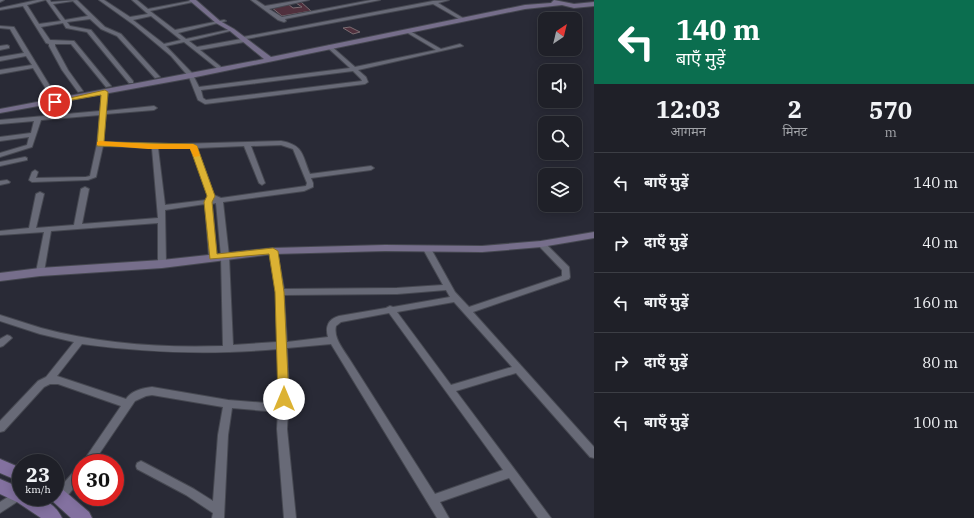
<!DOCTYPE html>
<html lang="hi">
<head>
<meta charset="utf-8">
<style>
  :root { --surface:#1f2028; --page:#272830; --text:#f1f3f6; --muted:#a1a3a8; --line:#3c3e45 }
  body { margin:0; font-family:"IBM Plex Serif","Noto Sans Devanagari",serif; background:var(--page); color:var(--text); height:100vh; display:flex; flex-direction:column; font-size:15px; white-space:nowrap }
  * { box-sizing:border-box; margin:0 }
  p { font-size:13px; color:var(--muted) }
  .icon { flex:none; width:22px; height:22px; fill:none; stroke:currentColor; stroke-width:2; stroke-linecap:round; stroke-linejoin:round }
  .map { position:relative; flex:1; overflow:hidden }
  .drawer { display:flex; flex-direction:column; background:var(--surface); width:380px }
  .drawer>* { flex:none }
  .top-card { background:#0b6e4f; color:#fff; overflow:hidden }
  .needle { width:26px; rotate:35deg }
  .tools { position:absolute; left:538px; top:12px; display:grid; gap:8px }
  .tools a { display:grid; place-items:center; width:44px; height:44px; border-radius:8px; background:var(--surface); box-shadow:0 2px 10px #0003,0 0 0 1px var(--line); font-size:20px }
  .speed { position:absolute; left:12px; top:454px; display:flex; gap:8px; font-size:20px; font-weight:700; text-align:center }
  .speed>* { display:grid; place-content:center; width:52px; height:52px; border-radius:50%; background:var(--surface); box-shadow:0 2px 10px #0003,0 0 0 1px var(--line); line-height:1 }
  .speed small { font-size:10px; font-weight:400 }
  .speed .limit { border:6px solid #d22; background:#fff; color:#111 }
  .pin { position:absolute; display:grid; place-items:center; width:34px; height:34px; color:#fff; margin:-17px; border:2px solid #fff; border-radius:50%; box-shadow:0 1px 4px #0007 }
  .me { position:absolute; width:44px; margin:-22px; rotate:0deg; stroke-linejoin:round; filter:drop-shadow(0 0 3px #0008) }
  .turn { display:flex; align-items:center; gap:14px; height:84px; padding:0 16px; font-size:18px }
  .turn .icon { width:52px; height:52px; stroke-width:2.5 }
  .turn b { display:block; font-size:28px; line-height:34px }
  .eta { display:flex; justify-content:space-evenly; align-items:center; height:68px; text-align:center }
  .eta b { font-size:24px; font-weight:700; line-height:28px }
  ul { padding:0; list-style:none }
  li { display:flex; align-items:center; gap:12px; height:60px; padding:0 16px; border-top:1px solid var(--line) }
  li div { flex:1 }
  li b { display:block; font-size:15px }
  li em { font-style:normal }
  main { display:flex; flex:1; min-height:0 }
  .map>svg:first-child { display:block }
  .building { fill:#50303d; stroke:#7b6c71 }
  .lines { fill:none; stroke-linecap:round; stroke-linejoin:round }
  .street-casing { stroke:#464851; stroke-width:2 }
  .secondary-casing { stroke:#464851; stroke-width:2 }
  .primary-casing { stroke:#464851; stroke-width:2 }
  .street { fill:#686a77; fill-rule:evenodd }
  .secondary { fill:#766e8b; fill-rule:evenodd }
  .primary { fill:#8371a0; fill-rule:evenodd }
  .route { fill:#dcb233; stroke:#8f7421 }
  .slow { fill:#f59e0b }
</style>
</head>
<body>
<main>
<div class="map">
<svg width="594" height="518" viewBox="0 0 594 518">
  <rect width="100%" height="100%" fill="#292a36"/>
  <path class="building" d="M301,2l10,9 -29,5 -11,-9 17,-3 5,4 9,-1 -6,-4z
    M350,27l10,5 -7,2 -10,-6z"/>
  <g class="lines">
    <g class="street-casing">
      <path id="street" d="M0,0h4l-4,2z
        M37,0h8l-18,5 12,19 22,-3 -15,-21h4l1,2 26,-2 28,27 16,7 39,43 -5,1 -38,-42 -16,-7 -11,-10 -23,3 3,4 21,4 42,51v2h-4l-42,-51 -21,-4 -3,-5 -22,4 9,13 24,1 37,45 -5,1 -35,-43h-16v2l13,24 15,21 -5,1 -16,-22 -13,-24v-2l-3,-1 -23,-37 -23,4v-2zM73,1l15,15 -23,4 -12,-16z
        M99,0h5l26,17 18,-3 -16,-14h5l11,9 47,-9v1l-2,1 -43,9 25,19 49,-10 2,1 -48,12 8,6 46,-10 2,1 -45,11 8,6 44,-8v-2h2l190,-36 16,-1 -11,3 25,15 -4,1 -26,-15 -187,35v2l-2,1 -44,8 20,16 1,1 -3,2 -34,-27 -18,4 26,27 7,14 151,-19 -22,-20v-2l2,-1 25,22 81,-17 -30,-18v-1l2,-1 33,19 19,-5 3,2 -105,24 8,7 2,5 -3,2 -160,20 -7,-4 -9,-23 -18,-21 -37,-31zM151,16l30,24 -17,4 -31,-24zM353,71l8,8 1,2 -156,19 -3,-2 -2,-8z
        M251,0h5l9,6 35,-6h9l-40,9 13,8 89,-17h9l-95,19 1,2 -2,1 -6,-2z
        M0,26l14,1 42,69 -1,1h-4l-18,-29 -33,6v-4l32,-5 -6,-9 -26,5v-4l24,-4 -14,-24 -10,-1z
        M7,45l2,1v2l-9,2v-4z
        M105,90l3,2 -2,19 48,-5 3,2 -3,2 -48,4 -3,28 74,2 104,-3c23,4 21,14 29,33l61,-8 3,2 -3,2 -60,8 2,5v4l-9,4 -81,11 6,54 4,89 44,-3 -1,-50 -7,-41 1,-2h6l1,2 7,38 113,-1 46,-3 -20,-36 4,-2h3l25,45 14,15 93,-31v-6l-25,-26 1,-2h6l25,25 1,10 -1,2 -96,33 121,135v11l-4,-1 -74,-84 -60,18 95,127h-13l-29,-40 -69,24 9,16h-12l-106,-174 -44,4 2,42 -2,39 9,89h-12l-7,-89 1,-17 -46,-4 -4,27 -4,83h-12l1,-5 -27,-18 -49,-26 -1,-3 1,-3 4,-2 4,2 49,26 19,12 5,-66 5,-28 -71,-12 -6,1 -11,5 -42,62h-11l39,-57 -63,-22h-8l-6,3 -40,44 -4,1v-11l38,-40 8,-4 28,-35 -34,-8 -40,-13v-6c14,4 27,9 41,13 59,16 122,20 182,18l-2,-90 -5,-53 -4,1 5,53 -4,3 -4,-3 -4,-53 -40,6 1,54 -4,3 -4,-3v-41l-107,8 -7,41 -4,3 -4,-3 8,-40 -44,3v-4l29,-3 7,-34 4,-2 4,2 -8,34 38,-3 7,-36 4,-2 4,2 -7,35 76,-6 -6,-70 -49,-2 -7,31 -8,3 -56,2 -3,-2 3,-8 3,-2 3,2 -2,6 50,-1 4,-1 7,-32 3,-29 -59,5 -9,27 -32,10v-4l27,-8 2,-8 -29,4v-4l31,-4 3,-12 -34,3v-4l100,-9 2,-19zM281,145l12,4 14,34 -1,3 -85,12 -7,-3 -17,-47 47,-2 15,37 3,2 3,-2 -14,-37zM158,148h33l17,48 -2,4 -41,5zM446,290l4,7 -57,10 -3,-1 -4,2 -47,8c-11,3 -14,11 -11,21l-41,5 -3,-47 113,-1zM454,302l58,65 -61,18 -54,-73zM389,313l114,157 -68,24 -85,-134c-6,-10 -17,-22 -14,-34l5,-4zM82,344c68,9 128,11 196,5v55l-50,-4 -76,-13c-10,1 -21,4 -26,12l-69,-23z
        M25,157l2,1v2l-27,6v-4z
        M7,180l3,2 -1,1 -9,2v-4z
        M7,335l3,1 2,2 -9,8 -3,1v-8z
        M81,466v13l-17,21 -4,1 -4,-1 -1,-3 1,-5 21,-24z
        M19,490l2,1v6h3l-1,1 -23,15v-11z"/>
    </g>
    <g class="secondary-casing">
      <path id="secondary" d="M189,0h7l24,21 14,8 37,28 254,-52 26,-2 3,-3 20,4 20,-2v4l-20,2 -12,-3 -37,4 -334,69 -191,35v-4l264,-50 -34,-28 -14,-8z
        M594,232v6l-53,9 -59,5 -97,-1 -112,3 -111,14 -122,8 -40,5v-8l40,-5 122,-8 111,-12 112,-3 97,1 59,-5z"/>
    </g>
    <g class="primary-casing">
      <path id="primary" d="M0,459l21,9v14l-21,-9z
        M0,479l21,9v9c18,0 32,3 41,21h-21l-24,-16 -17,-8z
        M55,486l6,2 28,24 3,6h-21l-22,-20 6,-1z"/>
    </g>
    <use href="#street" class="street"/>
    <use href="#secondary" class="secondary"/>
    <use href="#primary" class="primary"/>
  </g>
  <path class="route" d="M105,90l3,2 -4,50 89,2 4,2 18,50 -3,6 5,52 56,-6 5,3 6,41 5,107 -1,3h-8l-2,-3 -3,-107 -6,-38 -59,5 -6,-57 3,-6 -17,-48 -93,-2 4,-51 -46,8 -3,-1z"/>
  <path class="slow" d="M100,141l48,3h45l4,2 3,10 -6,1 -4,-8h-42l-51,-4v-3z"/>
</svg>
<div class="tools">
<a><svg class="needle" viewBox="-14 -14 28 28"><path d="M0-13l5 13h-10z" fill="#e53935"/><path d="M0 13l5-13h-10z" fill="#a1a3a8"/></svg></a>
<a><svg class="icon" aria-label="sound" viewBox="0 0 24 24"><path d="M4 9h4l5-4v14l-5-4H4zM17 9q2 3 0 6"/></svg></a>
<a><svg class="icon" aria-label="search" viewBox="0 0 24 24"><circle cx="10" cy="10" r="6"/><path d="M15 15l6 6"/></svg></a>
<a><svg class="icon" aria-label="layers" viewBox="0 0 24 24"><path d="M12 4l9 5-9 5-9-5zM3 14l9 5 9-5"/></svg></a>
</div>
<div class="speed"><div>23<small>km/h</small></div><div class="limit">30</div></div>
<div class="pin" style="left:55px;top:102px;background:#d93025"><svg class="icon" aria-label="arrive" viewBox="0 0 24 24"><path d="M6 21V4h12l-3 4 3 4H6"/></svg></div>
<svg class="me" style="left:284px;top:399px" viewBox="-20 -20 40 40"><circle r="19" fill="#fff"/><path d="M0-13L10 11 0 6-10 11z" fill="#dcb233"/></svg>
</div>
<section class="drawer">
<div class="top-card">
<div class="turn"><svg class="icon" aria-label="left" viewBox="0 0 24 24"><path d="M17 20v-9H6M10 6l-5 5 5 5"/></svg><div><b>140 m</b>बाएँ मुड़ें</div></div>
</div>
<div class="eta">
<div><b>12:03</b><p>आगमन</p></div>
<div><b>2</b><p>मिनट</p></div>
<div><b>570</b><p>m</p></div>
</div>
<ul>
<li><svg class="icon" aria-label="left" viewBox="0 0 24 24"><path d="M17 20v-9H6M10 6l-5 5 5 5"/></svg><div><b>बाएँ मुड़ें</b></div><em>140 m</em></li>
<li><svg class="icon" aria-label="right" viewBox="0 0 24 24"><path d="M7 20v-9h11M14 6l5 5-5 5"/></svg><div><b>दाएँ मुड़ें</b></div><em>40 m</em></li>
<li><svg class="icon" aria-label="left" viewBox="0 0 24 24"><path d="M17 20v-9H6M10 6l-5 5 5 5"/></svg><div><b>बाएँ मुड़ें</b></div><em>160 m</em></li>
<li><svg class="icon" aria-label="right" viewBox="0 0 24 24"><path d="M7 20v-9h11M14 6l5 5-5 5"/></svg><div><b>दाएँ मुड़ें</b></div><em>80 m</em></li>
<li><svg class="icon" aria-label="left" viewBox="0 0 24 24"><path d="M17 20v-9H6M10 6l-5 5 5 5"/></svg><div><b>बाएँ मुड़ें</b></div><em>100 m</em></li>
</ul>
</section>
</main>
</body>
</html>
